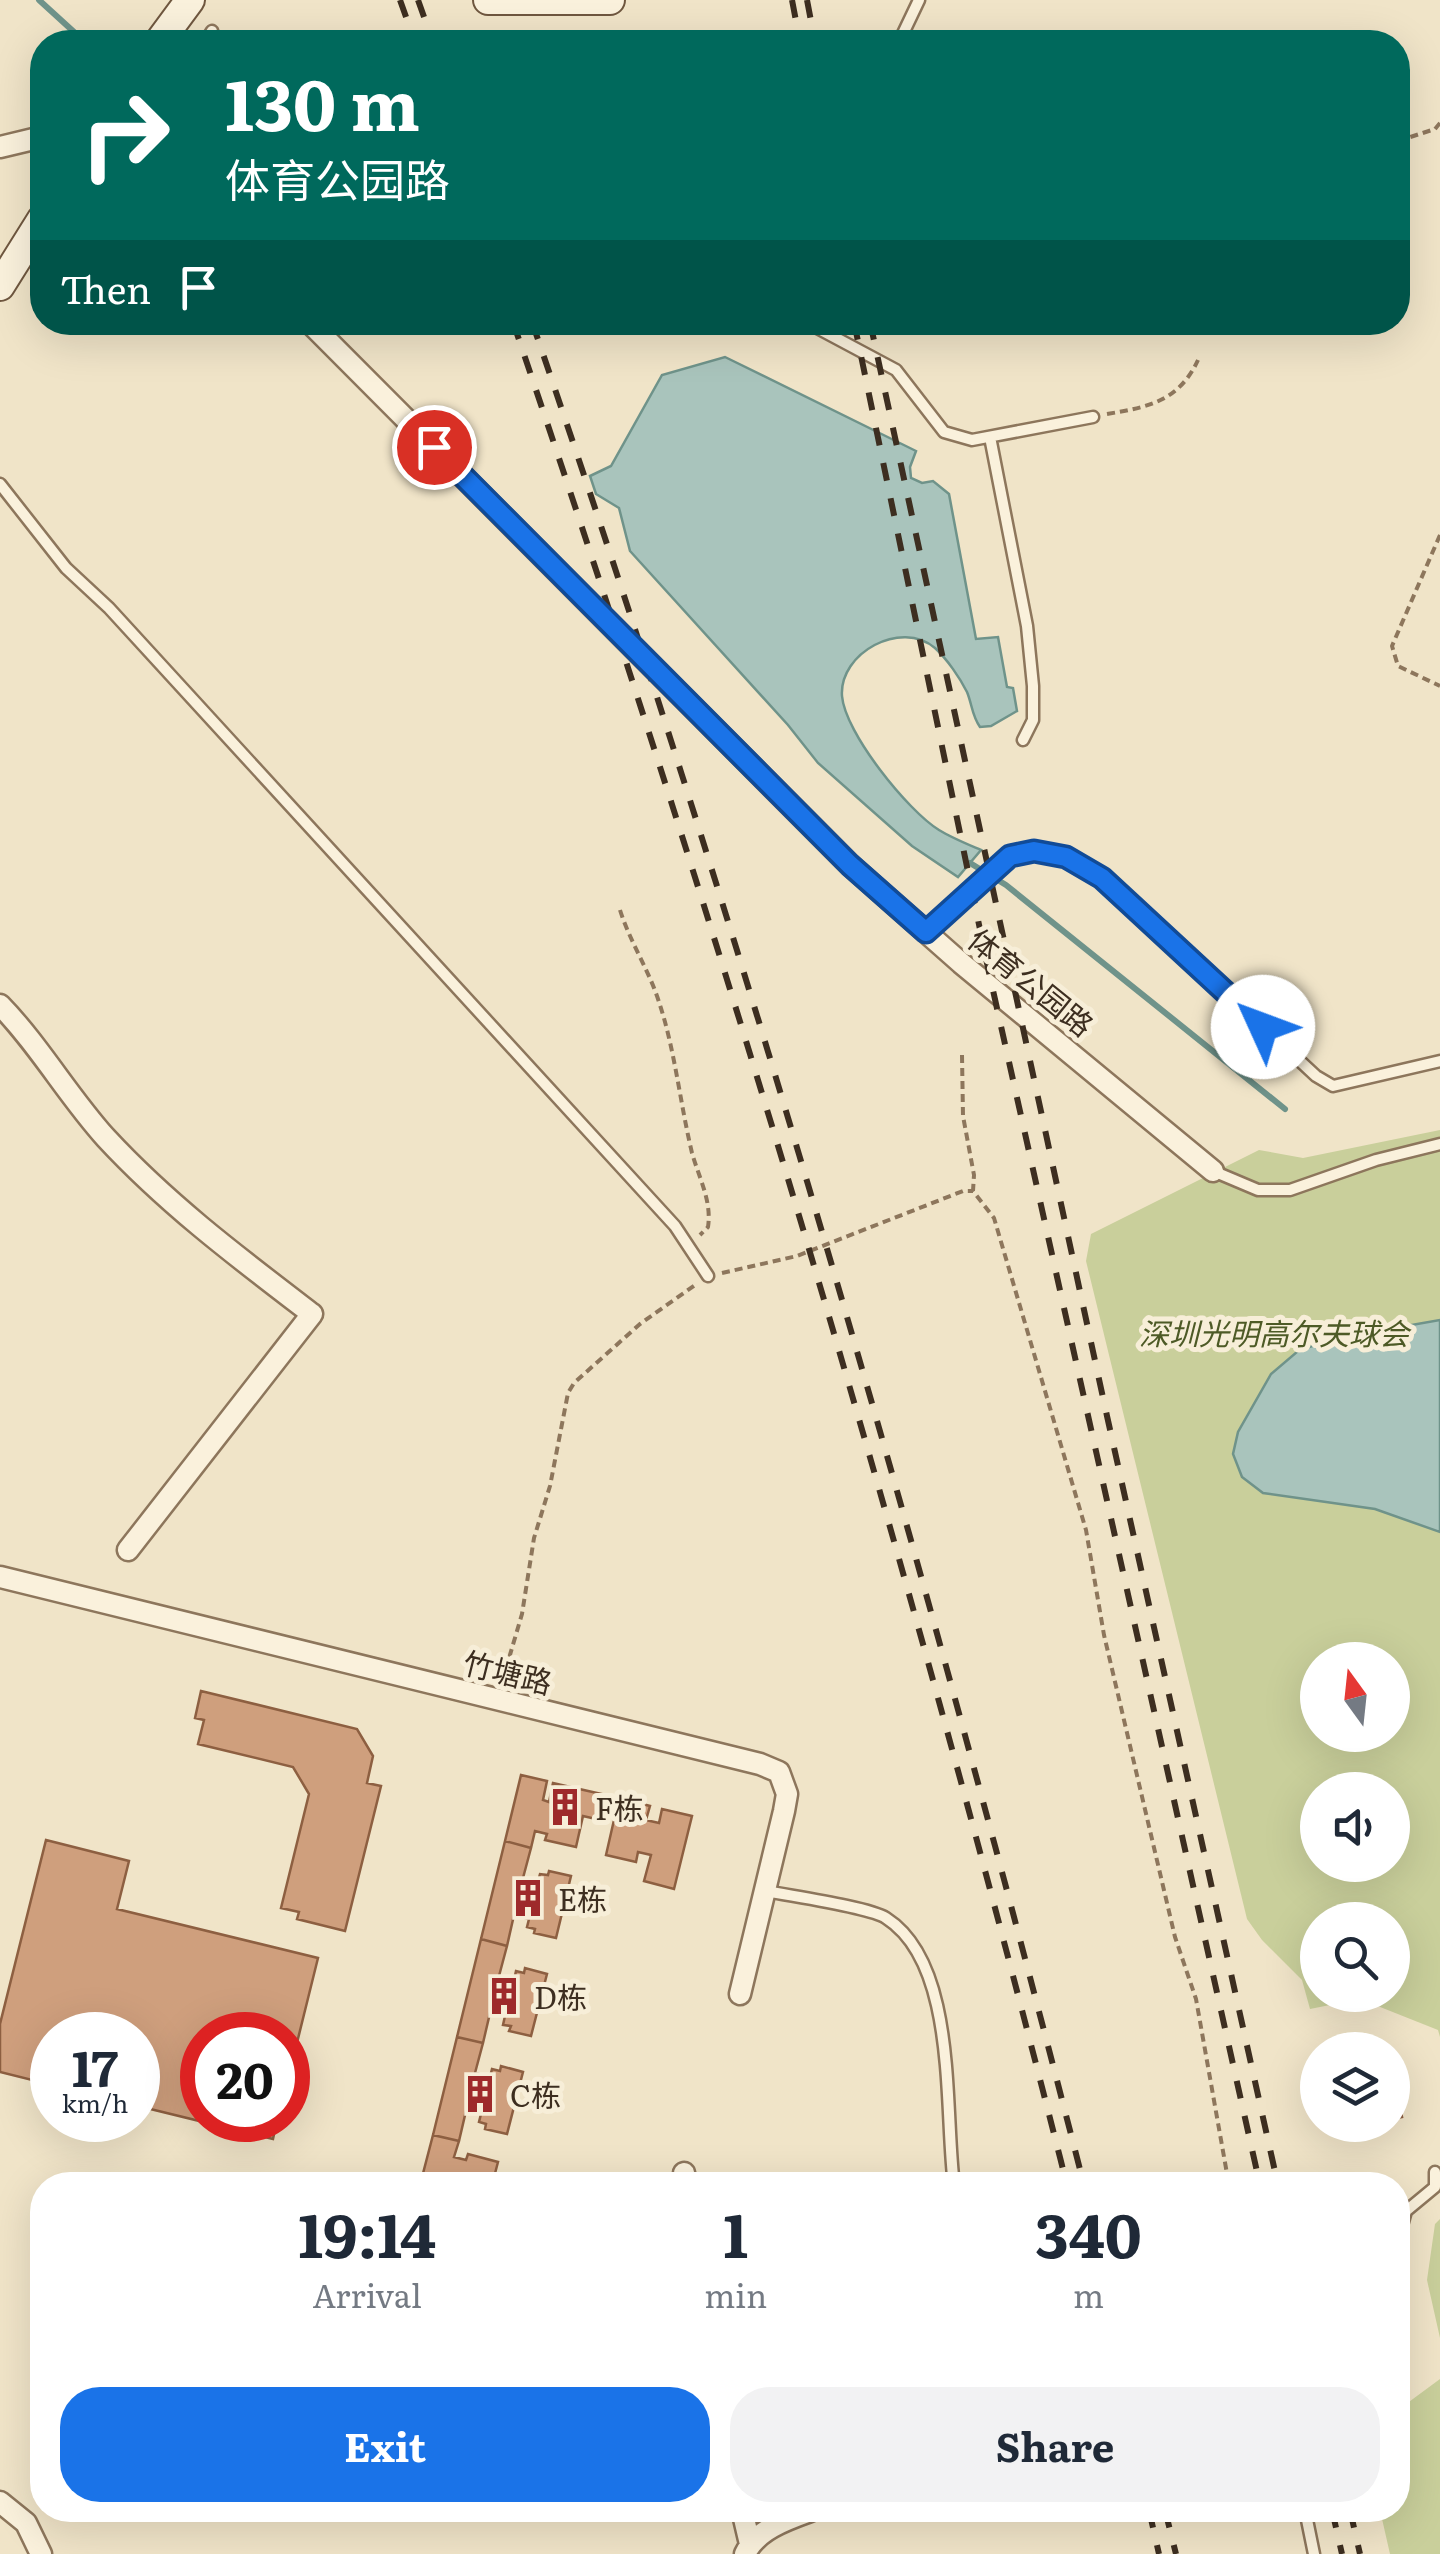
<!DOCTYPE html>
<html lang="en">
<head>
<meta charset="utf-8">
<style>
  :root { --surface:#fff; --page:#f2f2f3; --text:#1f2937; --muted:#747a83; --accent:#1a73e8 }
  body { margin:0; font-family:Literata,"Noto Sans SC",serif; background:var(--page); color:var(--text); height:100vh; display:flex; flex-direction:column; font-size:38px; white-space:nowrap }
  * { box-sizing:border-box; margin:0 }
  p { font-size:32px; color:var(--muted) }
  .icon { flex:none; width:55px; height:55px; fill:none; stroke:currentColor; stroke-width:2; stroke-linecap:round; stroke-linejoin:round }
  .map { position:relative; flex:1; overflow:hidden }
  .drawer { position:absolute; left:30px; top:2172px; width:1380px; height:350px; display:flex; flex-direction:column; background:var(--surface); border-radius:40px; box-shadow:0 10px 40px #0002 }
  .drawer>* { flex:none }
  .banner { position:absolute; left:30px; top:30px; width:1380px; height:305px; border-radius:40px; box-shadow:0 10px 40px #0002; background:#00695c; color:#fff; overflow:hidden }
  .needle { width:65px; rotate:345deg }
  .fabs { position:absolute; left:1300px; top:1642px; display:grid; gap:20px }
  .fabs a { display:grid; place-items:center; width:110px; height:110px; border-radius:50%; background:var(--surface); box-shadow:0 10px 40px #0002; font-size:50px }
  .speed { position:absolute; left:30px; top:2012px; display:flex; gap:20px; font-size:50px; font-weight:700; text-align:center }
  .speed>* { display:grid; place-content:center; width:130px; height:130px; border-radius:50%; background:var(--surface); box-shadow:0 10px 40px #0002; line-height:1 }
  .speed small { font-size:25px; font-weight:400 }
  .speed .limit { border:15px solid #d22; background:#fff; color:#111 }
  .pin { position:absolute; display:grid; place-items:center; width:85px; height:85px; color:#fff; margin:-42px; border:5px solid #fff; border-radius:50%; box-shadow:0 2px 10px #0007 }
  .me { position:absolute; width:110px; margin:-55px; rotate:313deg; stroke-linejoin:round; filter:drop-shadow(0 0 8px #0008) }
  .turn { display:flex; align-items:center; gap:35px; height:210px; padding:0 30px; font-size:45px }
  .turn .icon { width:130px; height:130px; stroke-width:2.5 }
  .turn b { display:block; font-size:70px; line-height:85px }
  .then { display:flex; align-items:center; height:95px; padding:0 30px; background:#0003; gap:20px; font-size:38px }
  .eta { display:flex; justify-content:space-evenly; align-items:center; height:170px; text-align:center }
  .eta b { font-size:60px; font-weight:700; line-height:70px }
  .button { display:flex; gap:20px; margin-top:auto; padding:20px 30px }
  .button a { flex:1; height:115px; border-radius:40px; background:var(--accent); color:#fff; font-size:40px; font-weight:700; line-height:115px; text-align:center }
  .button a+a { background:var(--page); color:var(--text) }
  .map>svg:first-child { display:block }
  .green { fill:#c9cf9b; fill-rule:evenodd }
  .water { fill:#a9c4bc; stroke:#6f938a; stroke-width:2.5 }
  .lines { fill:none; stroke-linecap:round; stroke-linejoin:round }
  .stream { stroke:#6f938a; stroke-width:6 }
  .building { fill:#cf9f7d; stroke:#8d5f41; stroke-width:2.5 }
  .lane-casing { stroke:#8d765c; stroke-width:15 }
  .street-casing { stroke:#8d765c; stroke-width:25 }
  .secondary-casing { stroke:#6f573f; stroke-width:32 }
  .path { stroke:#8d765c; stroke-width:4; stroke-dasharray:8 5; stroke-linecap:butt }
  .lane { stroke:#faf1dc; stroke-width:10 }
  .street { stroke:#faf1dc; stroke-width:20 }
  .secondary { stroke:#faf1dc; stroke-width:28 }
  .rail { stroke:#3d2e20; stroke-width:6; stroke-dasharray:18 18; stroke-linecap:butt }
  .route-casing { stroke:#114b97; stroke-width:25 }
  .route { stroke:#1a73e8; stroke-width:18 }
  .labels { text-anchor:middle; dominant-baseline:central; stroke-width:10; stroke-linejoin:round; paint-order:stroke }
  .street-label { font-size:30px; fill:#3d2e20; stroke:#f7eed8 }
  .park-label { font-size:30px; font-style:italic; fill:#4d5a26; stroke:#f7eed8 }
  .poi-label { font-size:30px; fill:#3d2e20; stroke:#f7eed8; text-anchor:start }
</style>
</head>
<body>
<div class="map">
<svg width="1440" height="2554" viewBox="0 0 1440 2554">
  <rect width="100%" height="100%" fill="#f0e4c8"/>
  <path class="green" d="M1440,1130v907l-2,-7 -78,-31 -50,10 -8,-29 -40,-40 -15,-21 -161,-658 5,-27 168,-84 44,8zM1318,1660h74v75h-74zM1318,1790h74v75h-74zM1318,1920h74v75h-74z
    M1440,2219v119l-13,-58 8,-56z
    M1440,2379v175h-50l-10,-44h18v-100z"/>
  <path class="water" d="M725,357l191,94 -6,16 1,11 11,5 11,-2 16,13 27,145 22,-2 9,50 6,1 4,23 -26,15 -11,1c-8,-11 -8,-23 -13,-35 -7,-14 -20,-33 -32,-44 -34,-29 -96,5 -93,48 3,37 66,115 97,134 13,8 28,14 42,20l-23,27 -46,-31 -94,-83 -30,-38 -158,-174 -11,-43 -23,-14 -6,-18 21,-10 51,-91z
    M1440,1320v212l-65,-23 -112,-16 -21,-16 -9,-23 5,-22 33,-58 27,-23 34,-12z"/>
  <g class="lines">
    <path class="stream" d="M39,0l46,42
      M970,863l36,22 279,224"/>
  </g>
  <path class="building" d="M201,1691l156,38 16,27 -6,27 14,3 -36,145 -48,-12 2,-7 -18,-4 28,-114 -16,-27 -95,-23 6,-24 -9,-2z
    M521,1775l26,6 -4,19 6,2 4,-19 66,15 -4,19 -17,-4 -2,6 -13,-3 -7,31 -31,-7 2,-6 -12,-3 -4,17 -26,-7z
    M619,1798l31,8 -4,14 13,3 3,-14 30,7 -18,73 -30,-8 7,-26 -13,-3 -2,10 -30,-7z
    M46,1840l83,21 -12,48 201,49 -30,121v-44h-86v85h75l-4,19 -135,-33v-71h-86v50l-52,-13v-48z
    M505,1841l26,7 -8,30 15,3 2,-7 8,1 1,-4 22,5 -15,62 -22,-5 1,-4 -8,-2 2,-8 -15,-4 -7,31 -26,-7z
    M481,1939l26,7 -8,30 15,4 2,-9 8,2 1,-5 22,6 -16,62 -22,-5 2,-5 -8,-1 2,-9 -15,-3 -7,30 -26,-6z
    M457,2037l26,6 -8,30 15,4 2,-8 8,2 1,-5 22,6 -16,62 -22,-5 1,-5 -7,-2 2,-8 -15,-3 -7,30 -26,-6z
    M1392,2068l10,49 -10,2z
    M433,2135l26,6 -5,16 12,3 2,-6 30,8 -6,23h-72z
    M558,2176l30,8v1h-32z
    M603,2176l25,6v3h-28z"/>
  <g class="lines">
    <g class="lane-casing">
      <path id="lane" d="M205,42l7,-11
        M899,42l20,-42
        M806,322l90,48 48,62 28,8 121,-23
        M990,437l37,189 6,60v34l-10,20
        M0,484l66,84 43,40 566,618 33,50
        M927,932c58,-55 93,-117 176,-54l213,198 17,10 107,-25
        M1213,1171l45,19h32l86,-30 64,-16
        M766,1891c24,5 103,16 120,27 72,46 58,192 68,267
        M1398,2240l8,-29 29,-24v-15
        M1305,2510l9,44"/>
    </g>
    <g class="street-casing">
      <path id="street" d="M0,147l42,-10
        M309,322l541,543 111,98 252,208
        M0,1005c39,40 68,91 106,133 62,67 134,121 206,176l-184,236
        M0,1577l760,187 19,8 8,22 -3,17 -44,183
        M684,2173l2,12
        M0,2502l26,21 15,31
        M742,2510l8,34
        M745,2554c12,-25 43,-35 68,-44"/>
    </g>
    <g class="secondary-casing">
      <path id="secondary" d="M488,0h122
        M159,42l31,-42
        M0,286l42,-67"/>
    </g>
    <path class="path" d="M1398,141l37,-12 5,-6
      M1107,414c42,-7 72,-13 91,-54
      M1440,535l-48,111 6,20 42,20
      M620,910c10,32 29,60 39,92 16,48 21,101 33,151 7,25 20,48 16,74l-8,8
      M962,1055l1,61 11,59 -1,16 21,27 92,312 18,105 71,302 21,62 33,186
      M722,1273l75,-17 166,-65h10
      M498,1680l9,-15 15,-51 12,-76 16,-52 18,-93 6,-10 66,-59 55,-39"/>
    <use href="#lane" class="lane"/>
    <use href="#street" class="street"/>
    <use href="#secondary" class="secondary"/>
    <path class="rail" d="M400,0l15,42
      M418,0l15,42
      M792,0l8,42
      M807,0l8,42
      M513,322c209,614 395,1235 554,1863
      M532,322c211,613 391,1235 552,1863
      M854,322l134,646 272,1217
      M870,322l237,1094 171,769
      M1149,2510l10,44
      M1165,2510l11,44
      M1332,2510l10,44
      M1350,2510l10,44"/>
  </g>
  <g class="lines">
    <g class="route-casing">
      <path id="route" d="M434,447l416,418 76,67 84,-76 24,-5 32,6 36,21 161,149"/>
    </g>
    <use href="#route" class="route"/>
  </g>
  <defs>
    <g id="building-bare" transform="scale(3)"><path d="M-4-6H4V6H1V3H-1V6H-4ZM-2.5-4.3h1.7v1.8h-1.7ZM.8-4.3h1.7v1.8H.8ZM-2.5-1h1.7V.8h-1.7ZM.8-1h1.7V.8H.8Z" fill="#9e2a2b" stroke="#f7eed8" stroke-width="2.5" paint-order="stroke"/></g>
  </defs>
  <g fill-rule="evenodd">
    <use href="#building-bare" x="565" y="1807"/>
    <use href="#building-bare" x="528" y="1898"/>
    <use href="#building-bare" x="504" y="1996"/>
    <use href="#building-bare" x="480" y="2094"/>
  </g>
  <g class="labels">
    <g class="street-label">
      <text transform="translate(1032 981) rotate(39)">体育公园路</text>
      <text transform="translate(508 1671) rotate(14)">竹塘路</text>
    </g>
    <g class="park-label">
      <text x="1274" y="1332">深圳光明高尔夫球会</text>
    </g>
    <g class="poi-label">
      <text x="595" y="1807">F栋</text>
      <text x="558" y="1898">E栋</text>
      <text x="534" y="1996">D栋</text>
      <text x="510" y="2094">C栋</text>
    </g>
  </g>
</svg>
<div class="fabs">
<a><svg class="needle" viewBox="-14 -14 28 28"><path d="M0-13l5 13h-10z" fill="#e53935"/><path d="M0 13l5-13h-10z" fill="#747a83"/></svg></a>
<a><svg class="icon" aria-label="sound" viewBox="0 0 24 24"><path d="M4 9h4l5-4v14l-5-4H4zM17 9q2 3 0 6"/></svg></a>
<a><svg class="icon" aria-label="search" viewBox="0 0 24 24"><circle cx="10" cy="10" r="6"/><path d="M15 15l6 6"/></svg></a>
<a><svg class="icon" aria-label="layers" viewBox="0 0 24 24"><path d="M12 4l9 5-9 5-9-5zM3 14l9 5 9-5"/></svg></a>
</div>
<div class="speed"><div>17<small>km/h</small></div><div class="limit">20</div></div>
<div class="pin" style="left:434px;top:447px;background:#d93025"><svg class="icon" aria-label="arrive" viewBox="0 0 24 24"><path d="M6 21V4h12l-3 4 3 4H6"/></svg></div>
<svg class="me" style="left:1263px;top:1027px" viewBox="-20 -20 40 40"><circle r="19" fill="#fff"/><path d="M0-13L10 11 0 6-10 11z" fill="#1a73e8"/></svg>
<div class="banner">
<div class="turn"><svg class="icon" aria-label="right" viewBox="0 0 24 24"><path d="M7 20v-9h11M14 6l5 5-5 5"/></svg><div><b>130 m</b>体育公园路</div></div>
<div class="then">Then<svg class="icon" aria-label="arrive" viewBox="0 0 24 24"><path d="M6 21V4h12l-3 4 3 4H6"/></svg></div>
</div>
<section class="drawer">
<div class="eta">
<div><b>19:14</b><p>Arrival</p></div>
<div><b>1</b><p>min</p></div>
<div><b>340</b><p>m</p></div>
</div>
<div class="button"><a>Exit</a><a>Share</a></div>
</section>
</div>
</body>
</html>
